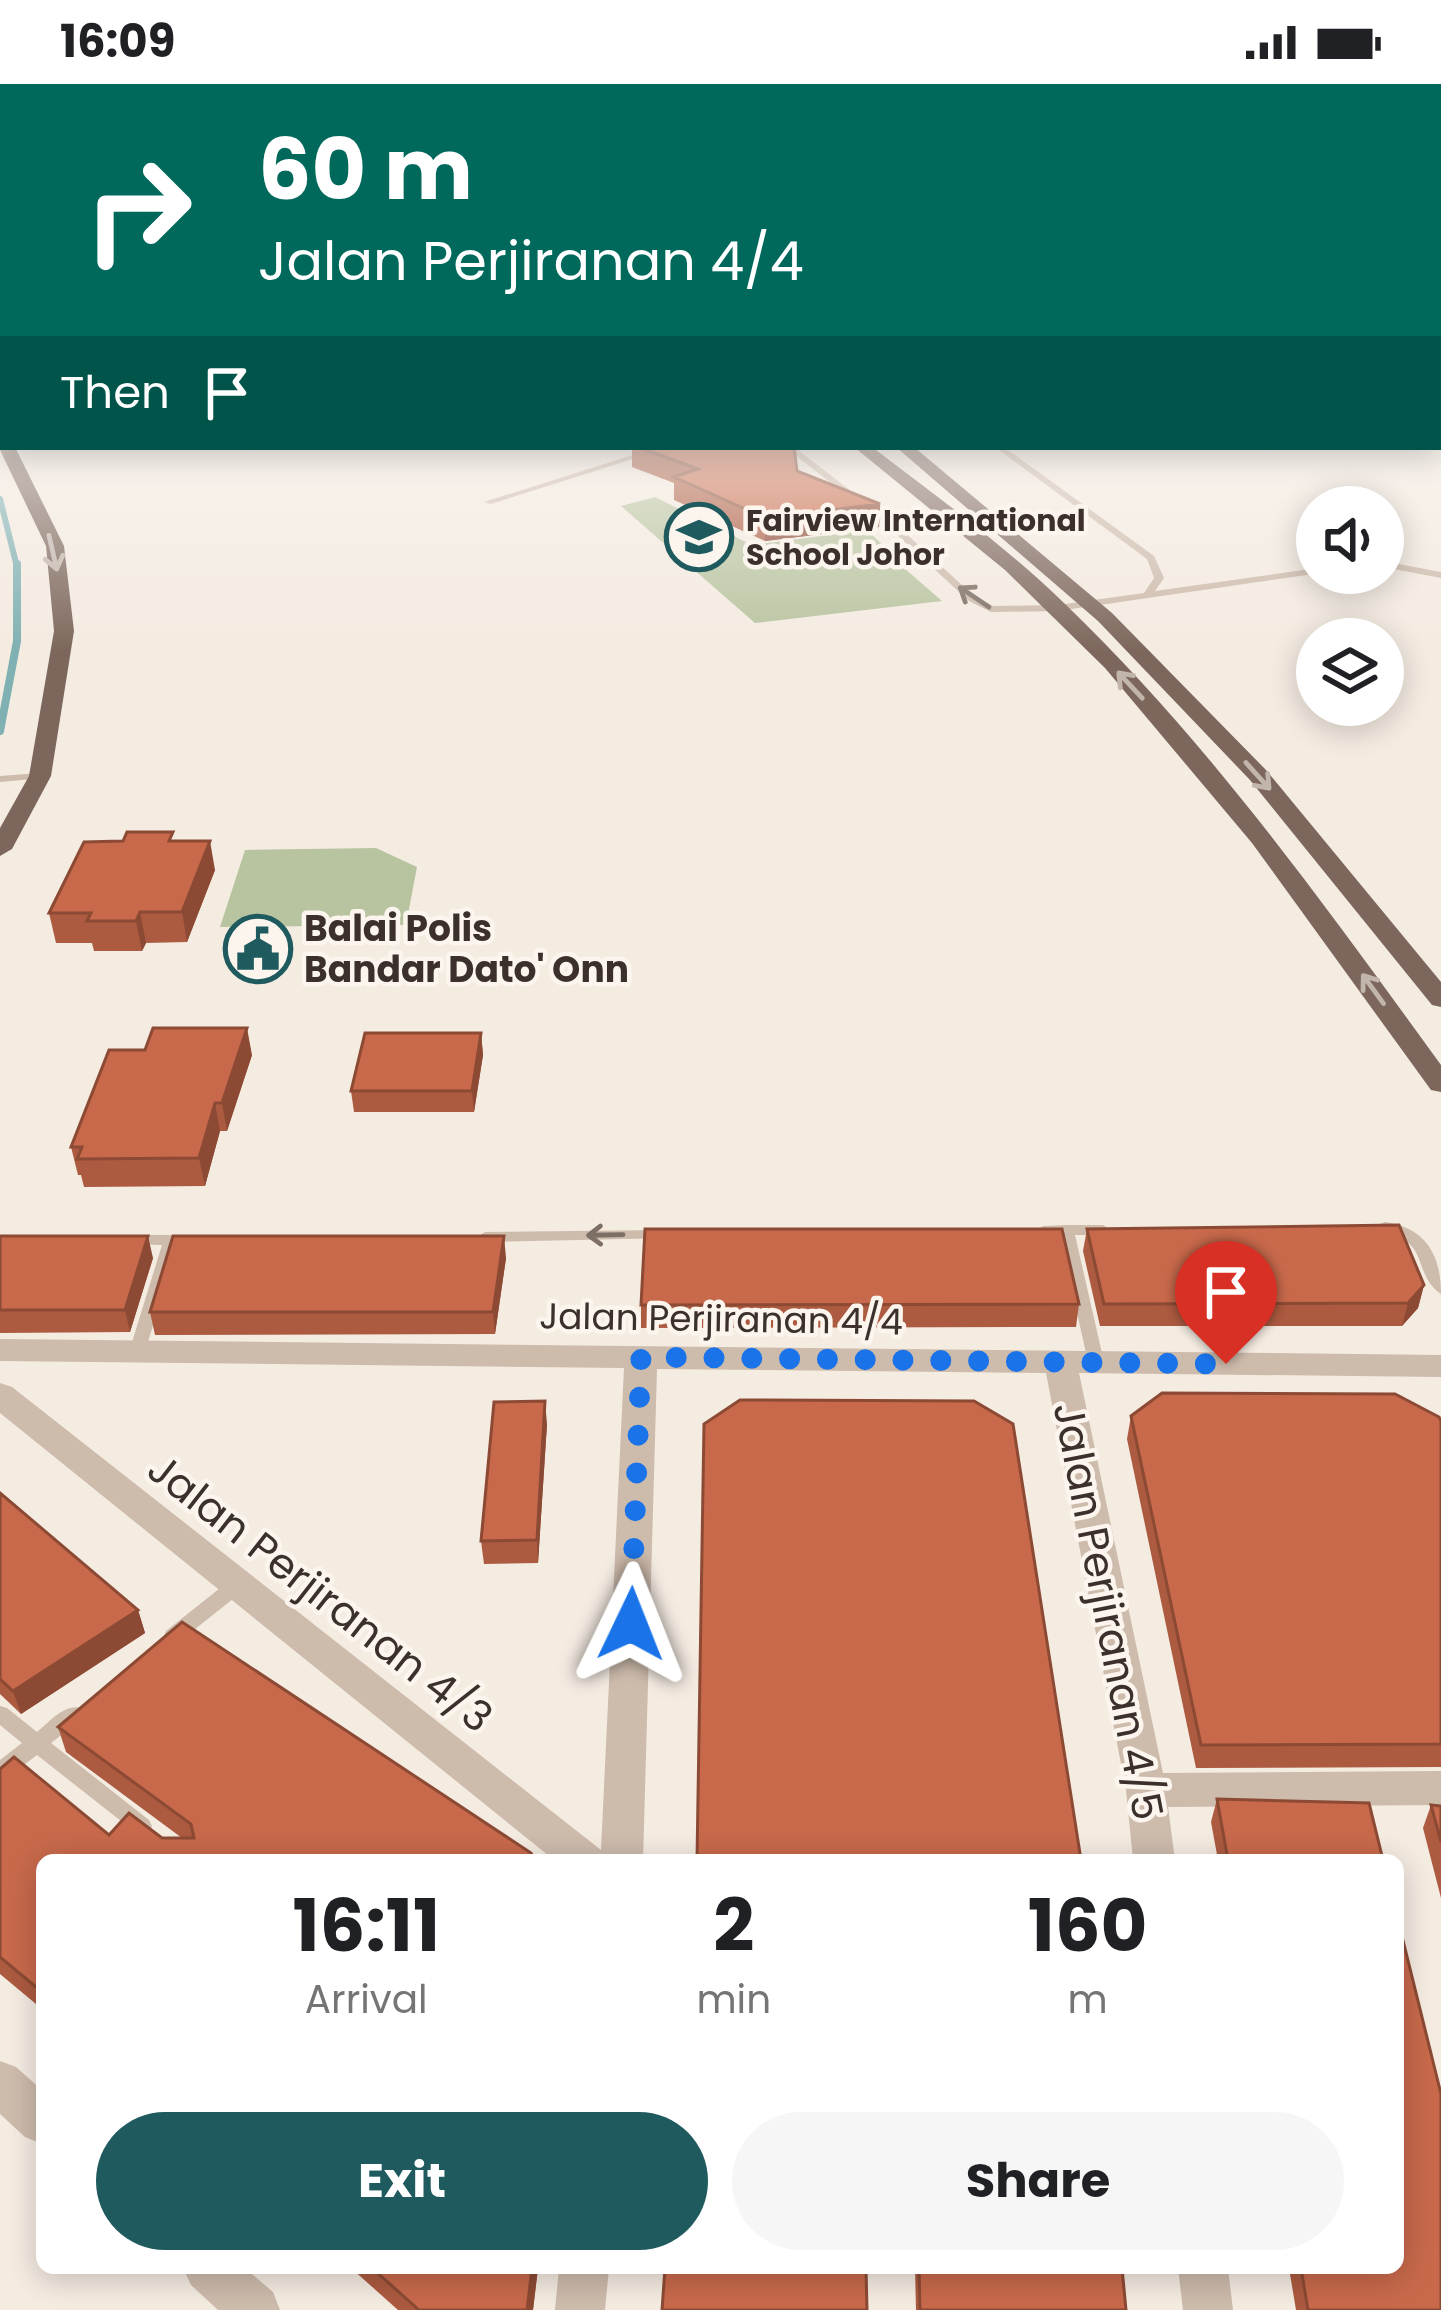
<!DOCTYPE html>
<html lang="en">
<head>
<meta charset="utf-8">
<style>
  :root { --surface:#fff; --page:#f6f6f6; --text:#202124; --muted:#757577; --accent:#1f5a5e }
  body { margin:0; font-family:Poppins,sans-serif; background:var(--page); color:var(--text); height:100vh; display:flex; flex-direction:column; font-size:45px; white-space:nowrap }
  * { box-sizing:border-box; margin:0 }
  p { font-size:39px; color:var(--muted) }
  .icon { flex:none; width:66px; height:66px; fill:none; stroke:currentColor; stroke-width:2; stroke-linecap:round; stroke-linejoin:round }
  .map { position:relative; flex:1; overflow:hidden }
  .side { position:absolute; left:36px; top:1770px; width:1368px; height:420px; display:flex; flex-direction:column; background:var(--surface); border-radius:18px; box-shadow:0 6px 30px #0003 }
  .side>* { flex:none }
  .hud { position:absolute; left:0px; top:0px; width:1443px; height:366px; box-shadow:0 6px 30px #0003; background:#00695c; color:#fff; overflow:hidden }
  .buttons { position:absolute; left:1296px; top:402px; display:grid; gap:24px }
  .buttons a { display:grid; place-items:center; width:108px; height:108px; border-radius:50%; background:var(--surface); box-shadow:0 6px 30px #0003; font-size:60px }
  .pin { position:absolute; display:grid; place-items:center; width:102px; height:102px; color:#fff; margin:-123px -51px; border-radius:50% 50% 50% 0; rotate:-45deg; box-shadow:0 0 12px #0007 }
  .pin .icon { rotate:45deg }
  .me { position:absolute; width:132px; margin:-66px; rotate:2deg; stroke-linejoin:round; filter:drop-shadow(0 0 9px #0008) }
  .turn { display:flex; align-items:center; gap:42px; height:252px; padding:0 60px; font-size:54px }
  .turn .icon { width:156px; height:156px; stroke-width:2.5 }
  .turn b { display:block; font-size:84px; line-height:102px }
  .then { display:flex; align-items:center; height:114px; padding:0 60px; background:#0003; gap:24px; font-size:45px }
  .eta { display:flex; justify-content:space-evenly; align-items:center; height:204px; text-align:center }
  .eta b { font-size:72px; font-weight:700; line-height:84px }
  .button { display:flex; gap:24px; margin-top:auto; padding:24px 60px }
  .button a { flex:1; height:138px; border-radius:72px; background:var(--accent); color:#fff; font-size:48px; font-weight:700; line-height:138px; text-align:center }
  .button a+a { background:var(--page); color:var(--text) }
  .status { display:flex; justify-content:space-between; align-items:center; height:84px; padding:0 60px; background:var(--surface); direction:ltr }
  .status svg { height:33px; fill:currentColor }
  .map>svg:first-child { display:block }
  .green { fill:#b8c4a0 }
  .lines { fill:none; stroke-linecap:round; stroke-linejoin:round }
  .stream-far1 { stroke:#7fb0b2; stroke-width:6 }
  .stream { stroke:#7fb0b2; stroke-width:8 }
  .service { fill:#cdbbac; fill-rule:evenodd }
  .minor { fill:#cdbbac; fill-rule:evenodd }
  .primary { fill:#7d675c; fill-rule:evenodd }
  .wall { fill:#ac5a40 }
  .shaded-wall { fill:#8c4a34 }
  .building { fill:#c8694b; stroke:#8c4a34; stroke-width:3 }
  .oneway { stroke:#c2b5ac }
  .oneway2 { stroke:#7d6f65 }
  .route { stroke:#1a73e8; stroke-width:21; stroke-dasharray:0 37.8 }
  .labels { text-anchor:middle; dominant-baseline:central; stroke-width:9; stroke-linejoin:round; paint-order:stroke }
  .far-poi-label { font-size:30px; font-weight:bold; fill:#3b302b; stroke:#fbf5ee; text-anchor:start }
  .poi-label { font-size:36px; font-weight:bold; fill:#3b302b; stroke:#fbf5ee; text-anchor:start }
  .street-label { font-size:36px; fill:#3b302b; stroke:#fbf5ee }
  .near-street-label { font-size:42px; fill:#3b302b; stroke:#fbf5ee }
</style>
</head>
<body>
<div class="status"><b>16:09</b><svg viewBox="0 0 49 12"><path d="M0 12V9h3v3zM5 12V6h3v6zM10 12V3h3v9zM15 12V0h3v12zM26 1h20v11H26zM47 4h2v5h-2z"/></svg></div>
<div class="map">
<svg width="1441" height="2226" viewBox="0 0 1441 2226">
  <rect width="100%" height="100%" fill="#f4ebe1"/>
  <path class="green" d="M655,413l97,48 25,21 -17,-22 107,-14 22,21 -74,11 73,-8 54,47 -187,22 -134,-117z
    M376,764l41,19 -11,58 -186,2 25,-77z"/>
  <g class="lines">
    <path class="stream-far1" d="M0,415l17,68"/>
    <path class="stream" d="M0,647l17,-90v-77"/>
    <path class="service" d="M658,363h13l-180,57 -7,-2z
      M785,363h9l108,83 73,67 18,9 65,-1 86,-12 10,-15 -7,-19 -152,-112h9l150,109 10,22 -9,13 162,-23v5h3l-262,38 -67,1 -22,-11 -73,-67z
      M1383,477l58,11v6l-58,-11z
      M40,689l4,1v4l-44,4v-6z
      M1385,1138c41,6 56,33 56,72 -30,-21 -9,-53 -61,-64l-3,-3 3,-3z
      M1066,1141h37l8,5 -8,5h-28l29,127 -2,4h-12l-2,-4 -28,-126h-17l-8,-5 8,-5z
      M665,1146l8,5 -3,3 -185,4 -8,-5 8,-5z
      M131,1151h60l8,5 -8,5h-14l-32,107 -2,4h-12l-2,-4 33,-107 -36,-1 -3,-4z
      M236,1495l7,2 2,5 -2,5 -63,50 -7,3 -7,-3 -2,-5 2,-5 63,-50z
      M0,1622l7,2 30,24c12,-10 28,-29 44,-24l3,6 -3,6 -30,23 98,77 3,6 -3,6 -7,3 -7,-3 -98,-77 -30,23 -7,3v-21l22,-17 -22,-18z"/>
    <path class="minor" d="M0,1255l1441,16v22l-362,-4 84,400 278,-2v34l-273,2 7,53h-42l-7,-70 -80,-417 -389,-4 -14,491h-89l-554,-447v-30l12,4 589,463 23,-482 -624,-7z
      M0,1977l16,6 26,23v54l-17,-7 -25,-23z
      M183,2184h62l28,24 7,18h-62l-27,-25z
      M559,2184h50l-4,42h-50z
      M1178,2184h50l5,42h-50z"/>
    <path class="primary" d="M3,299v11l-3,1v-11z
      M3,359v4h12l49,99 10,85 -23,145 -39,73 -12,7v-28l29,-52 25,-145 -8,-85 -46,-96z
      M854,363h18c66,50 133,99 192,156 144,138 260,301 377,462v27l-10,-2 -179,-247 -147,-175 -100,-98z
      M896,363h18l198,166 154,157 175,212v25l-9,-2 -182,-225 -152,-159z"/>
  </g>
  <path class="wall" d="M632,363h162l3,24 83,33 -1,23 -114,14 -91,-41v-17l-42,-16z
    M174,757l41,29 -28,72 -41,1 -4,8h-48l-2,-8h-36l-7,-30z
    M481,949l2,22 -9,57h-120l-3,-21z
    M252,971l-25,76h-7l-15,55 -121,1 -3,-12h-3l-7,-28z
    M1087,1145l337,56 -6,23 -16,18h-302l-17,-75z
    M0,1152l153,22 -23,74 -130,1z
    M506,1174l-11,76 -340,1 -5,-23z
    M1079,1220l-3,23h-60l-375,1v-23z
    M1131,1332l310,5v346l-245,1 -69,-329z
    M547,1340l-9,139 -54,1 -3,-23z
    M0,1409l138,117 7,23 -124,81 -21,-20z
    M58,1643l473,126 -489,7v149l-42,-35v-205l109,66 73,3 -116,-86z
    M1217,1715l166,61h-165l-7,-38z
    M1431,1721l10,1v92l-18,-70z
    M351,2184h187l-5,42h-135z
    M915,2184h207l4,42h-210z
    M1289,2184h109l43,42h-145z"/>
  <path class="shaded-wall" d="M880,420l-1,23 -114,14v-23z
    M210,757l5,29 -28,72 -5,-30z
    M140,828l6,31 -4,8 -6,-30z
    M247,944l5,27 -25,76 -5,-28z
    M481,949l2,22 -9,57 -2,-21z
    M215,1019l5,28 -15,55 -6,-28z
    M148,1152l5,22 -23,74 -5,-22z
    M504,1152l2,22 -11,76 -2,-22z
    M1424,1201l-6,23 -16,18 6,-23z
    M545,1317l2,23 -9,139 -1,-23z
    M138,1526l7,23 -124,81 -8,-23z
    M532,2184h6l-5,42h-6z"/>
  <path class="building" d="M638,363h156l3,24 83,33 -115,14 -91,-41 24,-8z
    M127,748h46l-4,9h41l-28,71h-42l-4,9h-49l4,-8h-42l35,-71 39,-1z
    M153,944h94l-25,75h-7l-16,55 -122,1 5,-12h-11l38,-97h36z
    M365,949h116l-9,58h-121z
    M1399,1141l25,60 -16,18 -304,1 -17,-75z
    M645,1145h417l17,75 -438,1z
    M0,1152h148l-23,74h-125z
    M173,1152h331l-11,76h-343z
    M1162,1309l233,1 44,23 2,4v323l-240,1 -70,-329z
    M740,1316l234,1 39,23 68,436h-384l7,-436z
    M545,1317l-8,139 -56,1 13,-139z
    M0,1409l138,117 -125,81 -13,-12z
    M182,1538l349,231 4,7h-493v132l-42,-35v-188l14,-12 95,78 20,-22 33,25h32l-3,-14 -133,-97z
    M1217,1715l152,4 14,57h-155z
    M1431,1721l10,1v36z
    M1398,1836l43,174v216h-133l-7,-42h97z
    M372,2184h160l-5,42h-108z
    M665,2184h201l1,42h-205z
    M919,2184h203l4,42h-206z"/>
  <defs><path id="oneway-shaft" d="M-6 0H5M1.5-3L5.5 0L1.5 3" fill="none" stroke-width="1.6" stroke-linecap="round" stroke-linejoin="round" transform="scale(3)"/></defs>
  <g class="oneway">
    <use href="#oneway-shaft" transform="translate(53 469) rotate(77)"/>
    <use href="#oneway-shaft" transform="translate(1130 601) rotate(-133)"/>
    <use href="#oneway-shaft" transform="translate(1258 692) rotate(48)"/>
    <use href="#oneway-shaft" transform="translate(1373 905) rotate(-126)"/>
  </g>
  <g class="oneway2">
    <use href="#oneway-shaft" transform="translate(974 513) rotate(-146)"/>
    <use href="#oneway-shaft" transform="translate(605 1151) rotate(179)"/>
  </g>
  <linearGradient id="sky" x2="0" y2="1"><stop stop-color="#7eb2d2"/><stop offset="0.45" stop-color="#faf6f2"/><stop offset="1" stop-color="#faf6f2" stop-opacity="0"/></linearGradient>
  <rect width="1441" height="568" fill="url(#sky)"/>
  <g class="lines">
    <path class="route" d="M631,1540l10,-267 585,7"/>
  </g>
  <defs>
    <g id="school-ring" transform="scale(3.45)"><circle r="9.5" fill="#fbf5ee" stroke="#1f5a5e" stroke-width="1.5"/><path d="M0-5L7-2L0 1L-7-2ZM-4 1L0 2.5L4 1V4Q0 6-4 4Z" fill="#1f5a5e"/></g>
    <g id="civic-ring" transform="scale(3.45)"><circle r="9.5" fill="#fbf5ee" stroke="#1f5a5e" stroke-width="1.5"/><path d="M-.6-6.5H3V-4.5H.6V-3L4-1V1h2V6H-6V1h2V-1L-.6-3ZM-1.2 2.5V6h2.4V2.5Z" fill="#1f5a5e"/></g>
  </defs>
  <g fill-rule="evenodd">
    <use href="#school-ring" x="699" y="453"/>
    <use href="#civic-ring" x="258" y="865"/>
  </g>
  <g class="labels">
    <g class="far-poi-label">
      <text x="746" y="436">Fairview International<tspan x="746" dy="34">School Johor</tspan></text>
    </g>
    <g class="poi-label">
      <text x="304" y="844">Balai Polis<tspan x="304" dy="41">Bandar Dato' Onn</tspan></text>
    </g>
    <g class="street-label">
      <text transform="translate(721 1235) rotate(1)">Jalan Perjiranan 4/4</text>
    </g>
    <g class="near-street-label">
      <text transform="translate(320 1509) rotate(38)">Jalan Perjiranan 4/3</text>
      <text transform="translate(1108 1527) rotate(79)">Jalan Perjiranan 4/5</text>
    </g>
  </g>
</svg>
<div class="buttons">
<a><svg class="icon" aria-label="sound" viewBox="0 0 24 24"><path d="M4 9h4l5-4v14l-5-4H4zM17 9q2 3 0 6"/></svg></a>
<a><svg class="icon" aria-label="layers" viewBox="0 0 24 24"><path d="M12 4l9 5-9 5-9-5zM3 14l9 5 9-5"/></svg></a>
</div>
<div class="pin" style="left:1226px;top:1280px;background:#d93025"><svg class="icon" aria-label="arrive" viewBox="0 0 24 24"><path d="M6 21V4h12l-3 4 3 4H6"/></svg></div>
<svg class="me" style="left:631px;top:1540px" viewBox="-20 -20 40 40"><path d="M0-17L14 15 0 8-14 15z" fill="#1a73e8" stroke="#fff" stroke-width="4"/></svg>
<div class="hud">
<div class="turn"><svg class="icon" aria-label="right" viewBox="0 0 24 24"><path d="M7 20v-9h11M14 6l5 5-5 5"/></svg><div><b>60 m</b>Jalan Perjiranan 4/4</div></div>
<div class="then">Then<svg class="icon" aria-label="arrive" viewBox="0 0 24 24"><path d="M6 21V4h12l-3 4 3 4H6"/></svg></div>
</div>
<section class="side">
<div class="eta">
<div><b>16:11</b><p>Arrival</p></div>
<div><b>2</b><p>min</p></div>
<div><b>160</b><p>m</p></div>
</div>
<div class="button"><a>Exit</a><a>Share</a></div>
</section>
</div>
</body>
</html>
